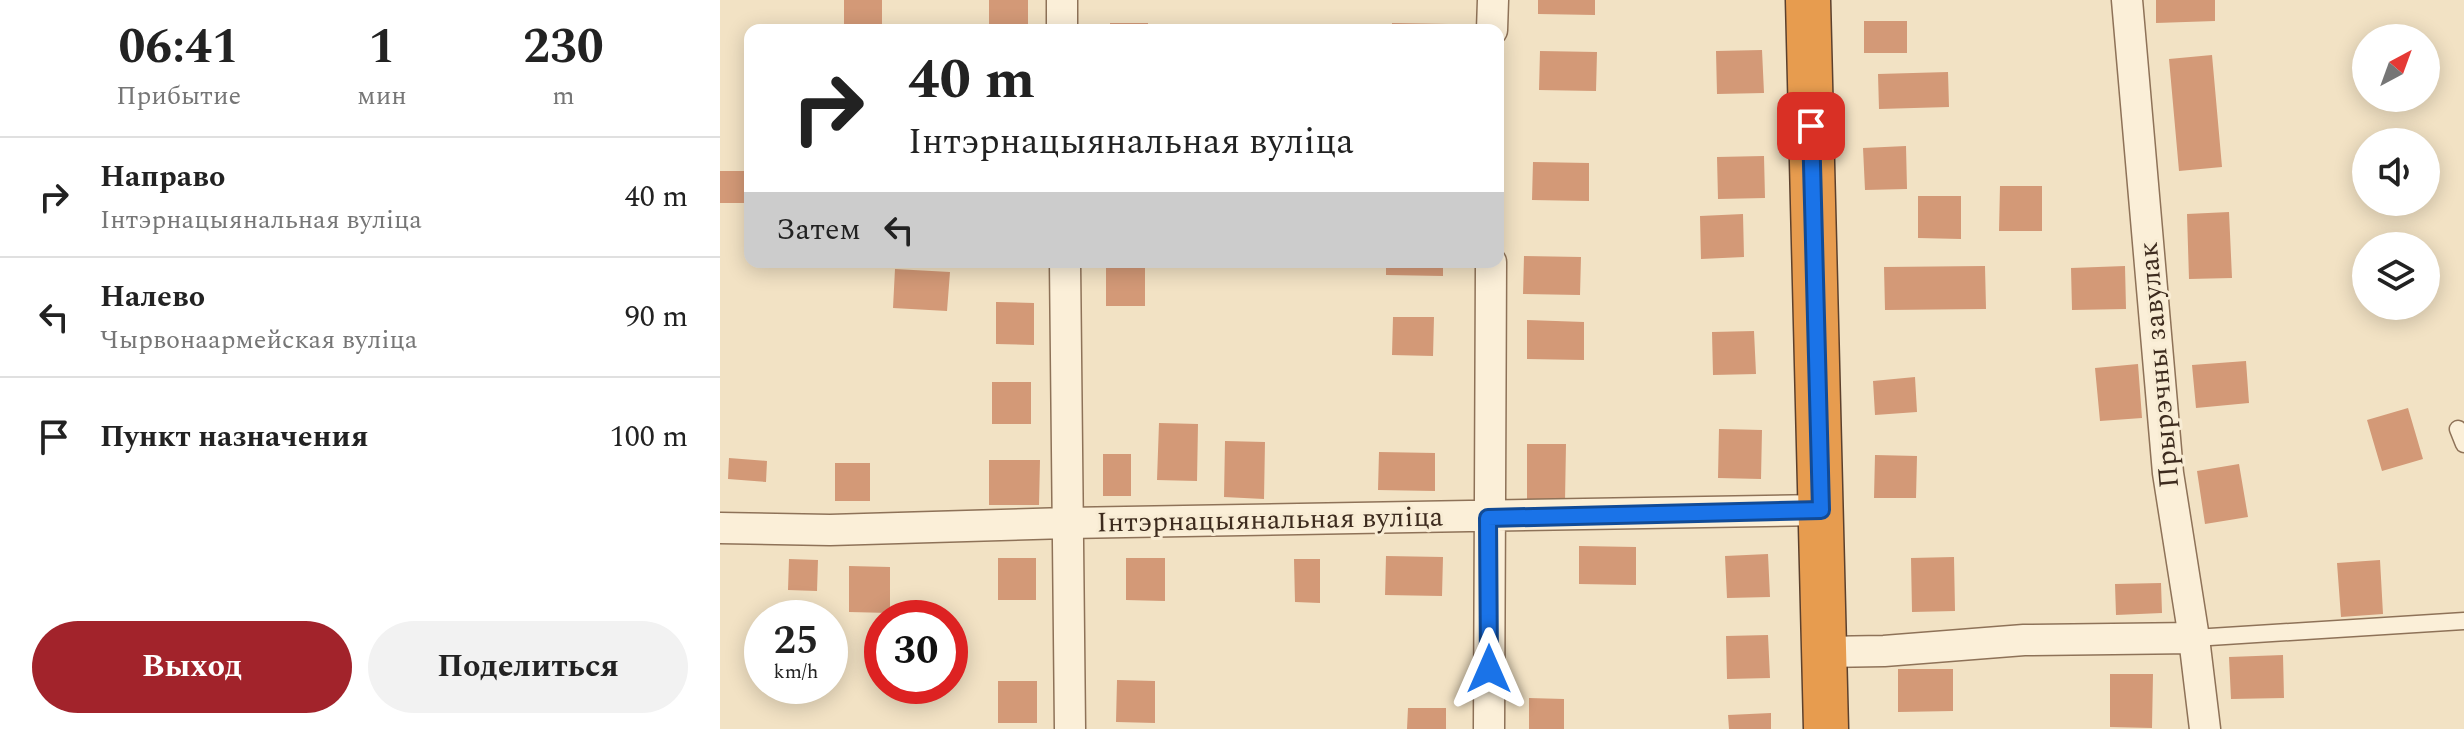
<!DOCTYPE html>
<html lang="ru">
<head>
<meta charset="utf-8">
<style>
  :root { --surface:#fff; --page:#f2f2f2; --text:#222; --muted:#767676; --line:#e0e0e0; --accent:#a2232b }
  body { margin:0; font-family:Spectral,serif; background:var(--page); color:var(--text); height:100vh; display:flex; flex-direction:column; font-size:30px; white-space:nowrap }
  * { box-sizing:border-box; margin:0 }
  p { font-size:26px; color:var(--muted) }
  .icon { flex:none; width:44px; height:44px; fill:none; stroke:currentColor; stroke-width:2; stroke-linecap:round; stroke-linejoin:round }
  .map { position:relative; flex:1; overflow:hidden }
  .panel { display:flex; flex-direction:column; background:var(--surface); width:720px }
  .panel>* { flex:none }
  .banner { position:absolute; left:24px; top:24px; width:760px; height:244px; border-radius:16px; box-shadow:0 4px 20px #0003; background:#fff; color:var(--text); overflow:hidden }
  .needle { width:52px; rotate:41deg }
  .tools { position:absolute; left:1632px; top:24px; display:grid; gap:16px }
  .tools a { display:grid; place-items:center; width:88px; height:88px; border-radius:50%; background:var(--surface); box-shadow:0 4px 20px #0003; font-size:40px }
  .speed { position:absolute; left:24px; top:600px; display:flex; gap:16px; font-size:40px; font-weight:700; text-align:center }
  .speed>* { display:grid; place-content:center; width:104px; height:104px; border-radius:50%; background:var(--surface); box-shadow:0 4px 20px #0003; line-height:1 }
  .speed small { font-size:20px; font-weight:400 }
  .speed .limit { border:12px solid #d22; background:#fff; color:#111 }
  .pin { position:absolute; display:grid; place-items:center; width:68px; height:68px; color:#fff; margin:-34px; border-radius:16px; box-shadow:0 4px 12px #0006 }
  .me { position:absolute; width:88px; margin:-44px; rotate:0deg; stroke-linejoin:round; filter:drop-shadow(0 0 6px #0008) }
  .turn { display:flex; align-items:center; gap:28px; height:168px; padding:0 32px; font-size:36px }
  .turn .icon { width:104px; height:104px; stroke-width:2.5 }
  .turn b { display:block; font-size:56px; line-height:68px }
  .then { display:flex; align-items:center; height:76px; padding:0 32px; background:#0003; gap:16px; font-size:30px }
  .eta { display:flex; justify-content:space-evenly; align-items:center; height:136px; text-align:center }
  .eta b { font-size:48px; font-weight:700; line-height:56px }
  .action { display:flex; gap:16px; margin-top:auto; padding:16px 32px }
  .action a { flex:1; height:92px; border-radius:48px; background:var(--accent); color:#fff; font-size:32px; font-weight:700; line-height:92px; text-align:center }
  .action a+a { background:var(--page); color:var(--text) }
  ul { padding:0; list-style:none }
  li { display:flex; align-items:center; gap:24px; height:120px; padding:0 32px; border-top:2px solid var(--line) }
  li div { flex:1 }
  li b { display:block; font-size:30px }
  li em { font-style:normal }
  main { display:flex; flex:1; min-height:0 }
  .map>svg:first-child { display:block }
  .building { fill:#d39977 }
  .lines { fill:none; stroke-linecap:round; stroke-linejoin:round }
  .lane-casing { stroke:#8e7258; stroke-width:19 }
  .street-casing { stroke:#8e7258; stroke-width:33 }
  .highway-casing { stroke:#5c402d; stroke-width:47 }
  .lane { stroke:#fbefd8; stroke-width:16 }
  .street { stroke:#fbefd8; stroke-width:30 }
  .highway { stroke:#e79c4f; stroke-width:44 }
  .route-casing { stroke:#114b97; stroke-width:20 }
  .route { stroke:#1a73e8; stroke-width:14 }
  .labels { text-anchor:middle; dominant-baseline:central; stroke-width:6; stroke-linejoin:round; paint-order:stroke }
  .street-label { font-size:28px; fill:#3d2b1e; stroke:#f8ecd4 }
</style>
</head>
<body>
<main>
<section class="panel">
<div class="eta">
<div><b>06:41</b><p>Прибытие</p></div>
<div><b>1</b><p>мин</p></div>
<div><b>230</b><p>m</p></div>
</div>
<ul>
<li><svg class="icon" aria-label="right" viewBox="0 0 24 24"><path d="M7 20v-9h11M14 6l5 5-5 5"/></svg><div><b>Направо</b><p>Інтэрнацыянальная вуліца</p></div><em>40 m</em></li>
<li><svg class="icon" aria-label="left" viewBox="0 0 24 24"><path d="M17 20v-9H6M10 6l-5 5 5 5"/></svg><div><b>Налево</b><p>Чырвонаармейская вуліца</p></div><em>90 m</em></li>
<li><svg class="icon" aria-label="arrive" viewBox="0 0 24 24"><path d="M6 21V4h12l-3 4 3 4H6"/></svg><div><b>Пункт назначения</b></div><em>100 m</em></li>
</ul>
<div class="action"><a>Выход</a><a>Поделиться</a></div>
</section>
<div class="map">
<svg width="1744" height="729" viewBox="0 0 1744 729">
  <rect width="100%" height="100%" fill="#f2e2c4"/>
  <path class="building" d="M124,0h38v30h-38z
    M269,0h39v30h-39z
    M818,0h57v15l-57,-1z
    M1436,0h59v21l-59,2z
    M1144,21h43v32h-43z
    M390,23h38v7h-38z
    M672,23l57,1v6h-57z
    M1042,50l2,43 -47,1 -1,-43z
    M820,51l57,1 -1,39 -57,-1z
    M1492,55l10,112 -43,4 -10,-112z
    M1228,72l1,35 -70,2 -1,-35z
    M1186,146l1,43 -42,1 -2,-42z
    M1044,156l1,42 -47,1 -1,-42z
    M813,162l56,1v38l-57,-1z
    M0,171h30v32h-30z
    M1280,186h42v45h-43z
    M1198,196h43v43l-43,-1z
    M1509,212l3,66 -43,1 -2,-65z
    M1023,214l1,43 -43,2 -1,-43z
    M804,256l57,1 -1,38 -57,-1z
    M666,262h57v14l-57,-1z
    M386,264h39v42h-39z
    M1265,266l1,43 -101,1 -1,-43z
    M1405,266l1,43 -54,1 -1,-42z
    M175,269l55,3 -3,39 -54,-3z
    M276,302l38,1v42l-38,-1z
    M673,317h41l-1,39 -41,-1z
    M807,320l57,2v38l-57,-1z
    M1034,331l2,43 -43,1 -1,-43z
    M1526,361l3,42 -53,5 -4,-43z
    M1418,364l4,54 -42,3 -5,-53z
    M1195,377l2,35 -42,3 -2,-34z
    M272,382h39v42h-39z
    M1688,408l15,51 -41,12 -15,-51z
    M439,423l39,1 -1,57 -40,-1z
    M999,429l43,1 -1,49 -43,-1z
    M505,441l40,1 -1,57 -40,-2z
    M807,444h39l-1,57h-38z
    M659,452l56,1v38l-57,-1z
    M383,454h28v42h-28z
    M1155,455l42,1 -1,42h-42z
    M9,458l38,3 -1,21 -38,-3z
    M269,460h51l-1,45h-50z
    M115,463h35v38h-35z
    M1519,464l9,53 -43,7 -8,-53z
    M859,546l57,1v38l-57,-1z
    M1048,554l2,43 -43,1 -2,-42z
    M666,556l57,1 -1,39 -57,-1z
    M1234,557l1,54 -43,1 -1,-54z
    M278,558h38v42h-38z
    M406,558h39v43l-39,-1z
    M69,559l29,1 -1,31 -29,-1z
    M574,559h26v44l-25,-1z
    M1660,560l3,54 -42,3 -4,-54z
    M129,566l41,1v46l-41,-1z
    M1441,583l1,30 -46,2 -1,-31z
    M1048,635l2,43 -43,1 -1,-43z
    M1563,655l1,43 -53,1 -2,-42z
    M1178,669h55v42l-55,1z
    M1390,674h43l-1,54 -42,-1z
    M397,680l38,1v42l-39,-1z
    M278,681h39v42h-39z
    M809,698l35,1v30h-35z
    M688,708h38v21h-39z
    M1051,713v16h-42l-1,-14z"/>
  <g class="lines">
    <g class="lane-casing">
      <path id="lane" d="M1738,429l6,15
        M1474,638l270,-17"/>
    </g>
    <g class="street-casing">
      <path id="street" d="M342,0v30
        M1407,0l41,473 26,165 11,91
        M772,30l1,-30
        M345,262l5,467
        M0,528l110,2 237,-7 754,-13
        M1103,652l61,-1 140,-11 170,-2
        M769,729l2,-467"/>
    </g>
    <g class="highway-casing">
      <path id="highway" d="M1088,0l18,729"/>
    </g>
    <use href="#lane" class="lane"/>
    <use href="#street" class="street"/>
    <use href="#highway" class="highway"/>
  </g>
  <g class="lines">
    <g class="route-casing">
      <path id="route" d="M769,669l-1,-151 333,-8 -10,-384"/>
    </g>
    <use href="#route" class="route"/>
  </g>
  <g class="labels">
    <g class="street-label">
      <text transform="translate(1439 365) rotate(-95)">Прырэчны завулак</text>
      <text transform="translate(550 520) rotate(-1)">Інтэрнацыянальная вуліца</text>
    </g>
  </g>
</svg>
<div class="tools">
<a><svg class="needle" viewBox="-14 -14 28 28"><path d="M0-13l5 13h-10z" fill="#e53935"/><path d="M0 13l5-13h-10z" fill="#767676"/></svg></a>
<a><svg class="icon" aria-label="sound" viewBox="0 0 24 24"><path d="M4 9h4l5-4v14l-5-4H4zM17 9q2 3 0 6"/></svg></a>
<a><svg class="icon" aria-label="layers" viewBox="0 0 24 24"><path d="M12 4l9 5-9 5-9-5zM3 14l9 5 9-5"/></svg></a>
</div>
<div class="speed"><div>25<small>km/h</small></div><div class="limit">30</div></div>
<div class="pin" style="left:1091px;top:126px;background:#d93025"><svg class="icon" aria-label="arrive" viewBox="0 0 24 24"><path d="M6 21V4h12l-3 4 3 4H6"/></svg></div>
<svg class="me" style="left:769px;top:669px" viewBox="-20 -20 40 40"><path d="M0-17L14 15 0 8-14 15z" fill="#1a73e8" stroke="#fff" stroke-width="4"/></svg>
<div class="banner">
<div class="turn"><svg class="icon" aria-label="right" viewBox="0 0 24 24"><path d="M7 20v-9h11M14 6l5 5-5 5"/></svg><div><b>40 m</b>Інтэрнацыянальная вуліца</div></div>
<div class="then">Затем<svg class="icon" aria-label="left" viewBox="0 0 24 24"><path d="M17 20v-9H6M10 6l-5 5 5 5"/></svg></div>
</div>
</div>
</main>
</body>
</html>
